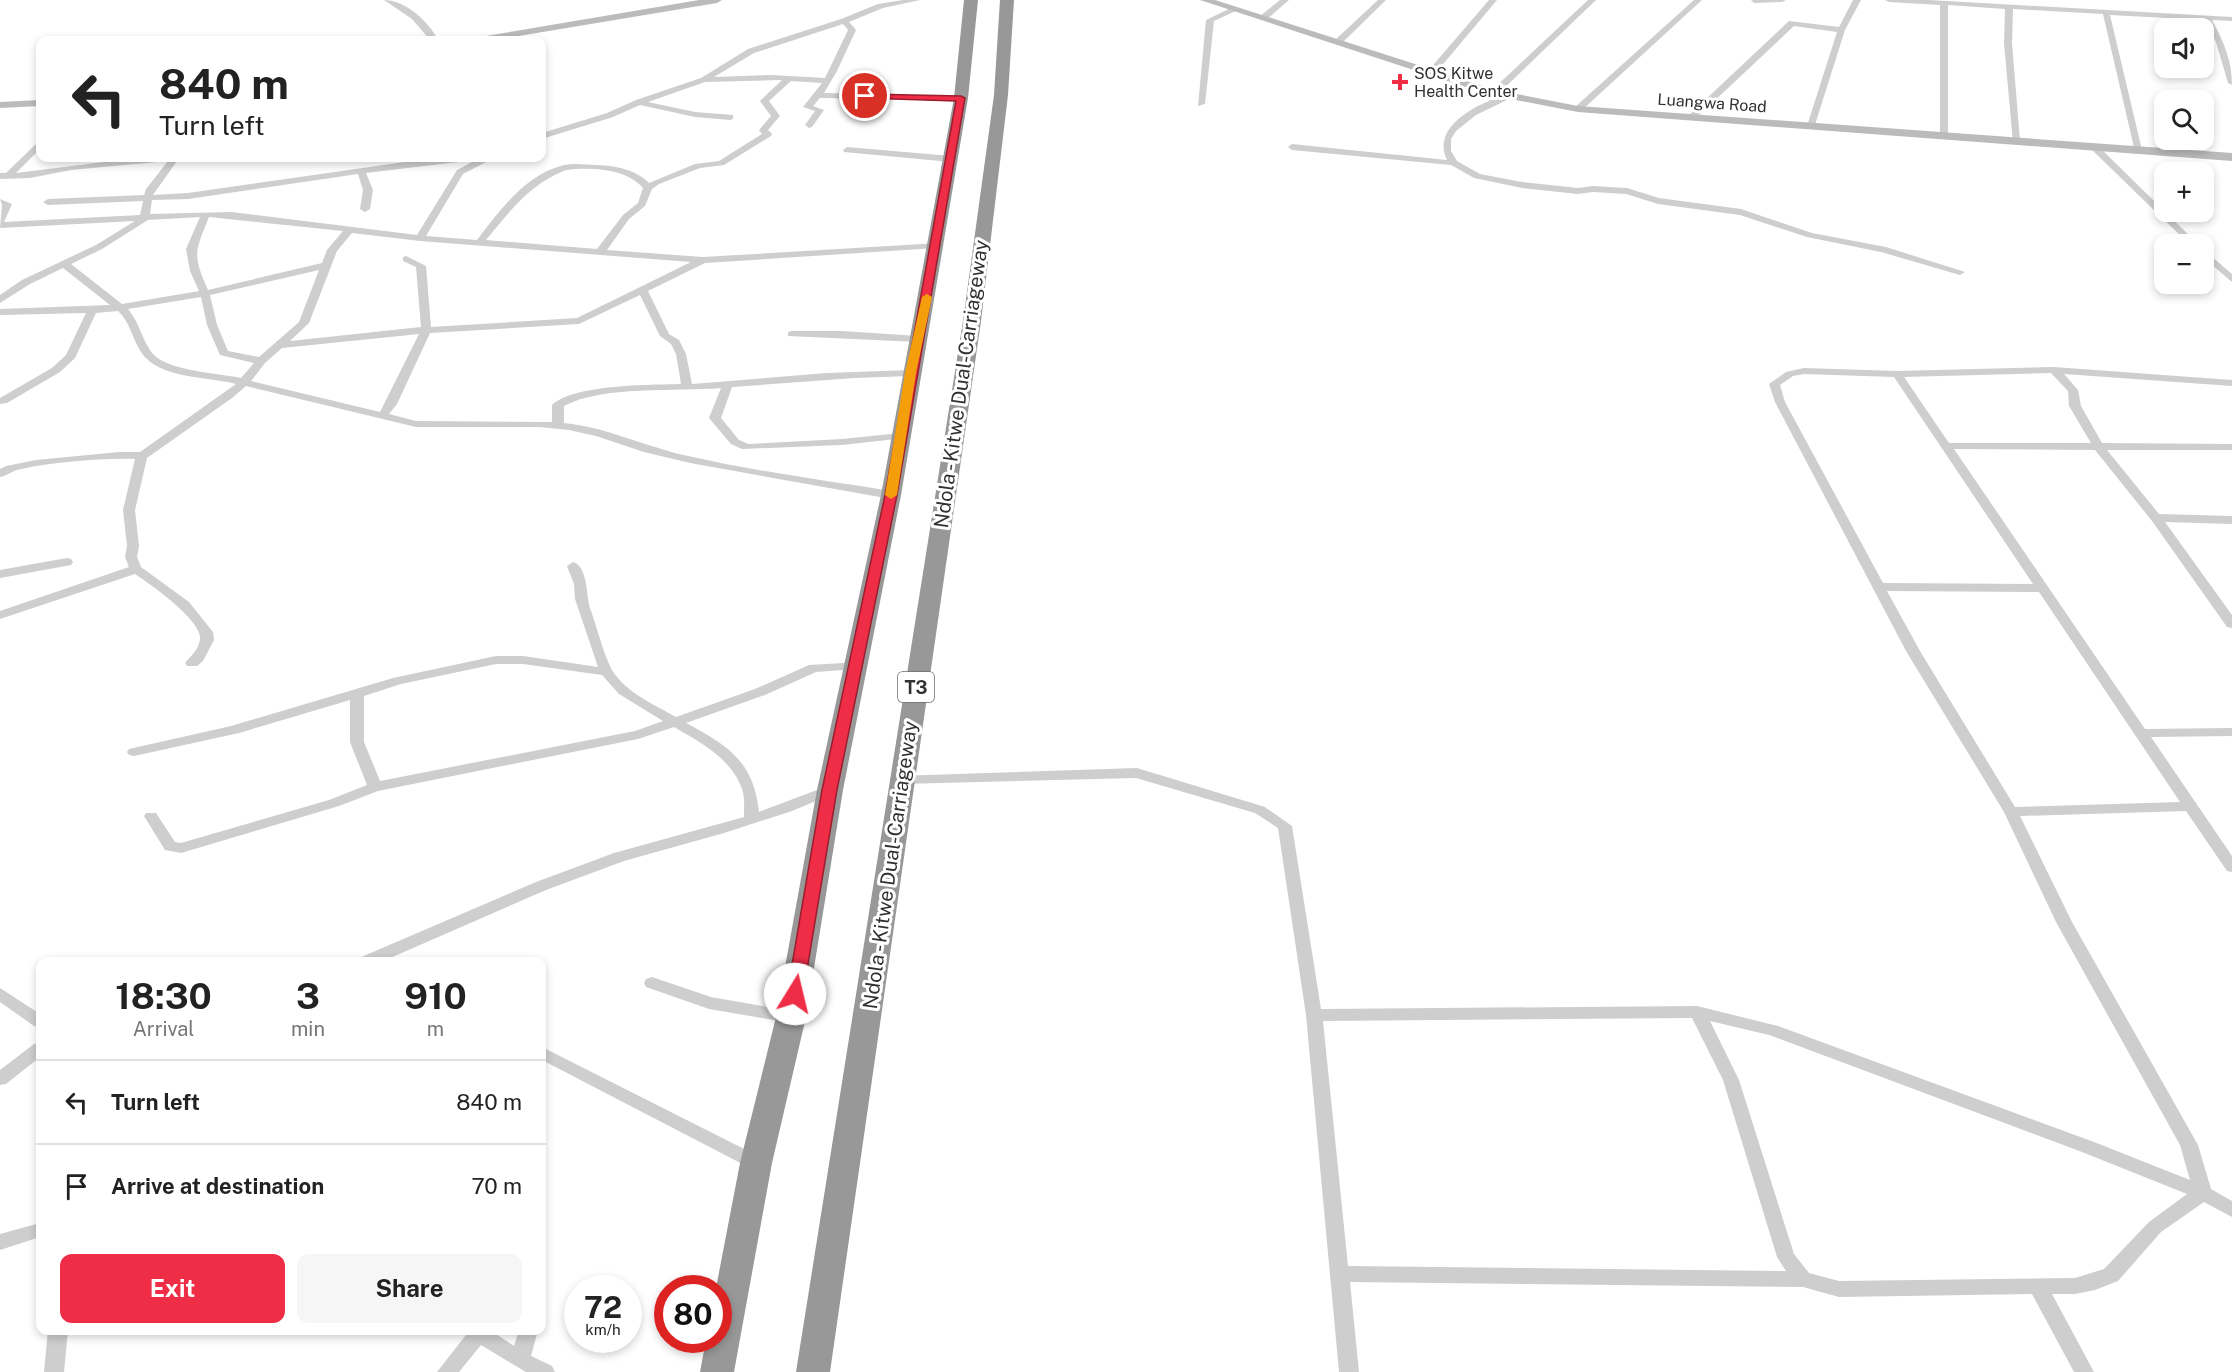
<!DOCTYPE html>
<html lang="en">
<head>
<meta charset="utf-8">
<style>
  :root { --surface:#fff; --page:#f6f6f6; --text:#222; --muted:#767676; --line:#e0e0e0; --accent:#ef2d46 }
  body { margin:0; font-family:"Public Sans",sans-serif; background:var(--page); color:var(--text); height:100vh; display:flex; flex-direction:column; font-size:22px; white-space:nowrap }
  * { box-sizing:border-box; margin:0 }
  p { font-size:20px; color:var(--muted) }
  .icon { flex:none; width:33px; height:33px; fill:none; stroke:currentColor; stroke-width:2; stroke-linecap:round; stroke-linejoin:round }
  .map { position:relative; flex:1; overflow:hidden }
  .side { position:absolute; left:36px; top:957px; width:510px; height:378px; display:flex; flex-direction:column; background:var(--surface); border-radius:12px; box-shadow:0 3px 9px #0003 }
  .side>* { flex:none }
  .banner { position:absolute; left:36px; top:36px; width:510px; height:126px; border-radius:12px; box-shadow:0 3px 9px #0003; background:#fff; color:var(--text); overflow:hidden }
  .fabs { position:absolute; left:2154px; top:18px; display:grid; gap:12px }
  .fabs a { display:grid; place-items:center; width:60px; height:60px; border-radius:12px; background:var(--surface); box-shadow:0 3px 9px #0003; font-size:30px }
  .speed { position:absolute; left:564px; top:1275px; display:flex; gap:12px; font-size:30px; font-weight:700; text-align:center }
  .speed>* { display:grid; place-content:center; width:78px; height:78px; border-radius:50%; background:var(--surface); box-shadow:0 3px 9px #0003; line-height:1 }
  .speed small { font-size:15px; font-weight:400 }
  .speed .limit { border:9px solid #d22; background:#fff; color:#111 }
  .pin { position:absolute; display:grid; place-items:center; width:51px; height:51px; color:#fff; margin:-26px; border:3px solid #fff; border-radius:50%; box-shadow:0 2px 6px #0007 }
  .me { position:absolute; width:66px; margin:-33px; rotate:9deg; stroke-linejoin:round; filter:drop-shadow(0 0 4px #0008) }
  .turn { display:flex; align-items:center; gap:21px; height:126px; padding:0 24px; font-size:27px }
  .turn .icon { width:78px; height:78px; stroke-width:2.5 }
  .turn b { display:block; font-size:42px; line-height:51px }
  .eta { display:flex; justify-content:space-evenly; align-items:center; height:102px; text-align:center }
  .eta b { font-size:36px; font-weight:700; line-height:42px }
  .primary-button { display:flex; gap:12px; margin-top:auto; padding:12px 24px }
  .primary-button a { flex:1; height:69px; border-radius:12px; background:var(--accent); color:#fff; font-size:24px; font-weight:700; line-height:69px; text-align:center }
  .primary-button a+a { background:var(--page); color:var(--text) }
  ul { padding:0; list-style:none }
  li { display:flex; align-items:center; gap:18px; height:84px; padding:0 24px; border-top:2px solid var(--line) }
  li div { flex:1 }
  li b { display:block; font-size:22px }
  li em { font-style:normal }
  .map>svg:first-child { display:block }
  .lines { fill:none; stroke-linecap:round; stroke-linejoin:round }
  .street { fill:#cecece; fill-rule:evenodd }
  .secondary { fill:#bbb; fill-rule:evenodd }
  .highway { fill:#989898; fill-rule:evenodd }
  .route { fill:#ef2d46; stroke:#9b1d2e; stroke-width:1.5 }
  .slow { fill:#f59e0b }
  .poi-dot { fill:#ef2d46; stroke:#fff; stroke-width:2 }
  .labels { text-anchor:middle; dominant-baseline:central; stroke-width:6; stroke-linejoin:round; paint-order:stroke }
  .far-poi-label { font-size:16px; fill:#313131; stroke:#fff; text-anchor:start }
  .far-street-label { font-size:16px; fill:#313131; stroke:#fff }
  .shield { fill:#fff; stroke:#6f6f6f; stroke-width:1.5 }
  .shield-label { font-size:18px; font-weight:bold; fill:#313131 }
  .street-label { font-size:20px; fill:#313131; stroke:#fff }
</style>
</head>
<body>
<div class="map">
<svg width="2232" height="1372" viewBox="0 0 2232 1372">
  <rect width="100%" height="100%" fill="#fff"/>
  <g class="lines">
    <path class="street" d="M384,0c22,0 45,22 54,40h-8l-18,-21z
      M903,0h17l-37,8 -34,14 7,8 -19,41 -13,22 137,3 4,2 -1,2 -144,-2 -7,8 11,4 -12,17 -3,1 -4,-3 10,-14 -12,-4 19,-24 -31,-2 -22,20 11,15 -12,14 4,4 -1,2 -47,29 -24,3 -41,16 -7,5 -7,17 -16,13 -22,31 96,7 236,-14v4l-3,1 -231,15 -57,28 21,43 10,6 7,14 6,30 135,-11 84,-3 5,3 -5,3 -56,2 -123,9 -11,31 18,22 9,4 94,-5 59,-6 4,1v4l-63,7 -100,4 -11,-5 -22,-26 12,-30c-45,4 -118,-3 -157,18v17c42,4 82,24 124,33 66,15 135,24 203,35l6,4 -2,3 -4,1 -201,-36 -46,-11 -48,-16 -27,-6 -30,-3h-123l-170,-41 -14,12 -85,60 -12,52 4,36 -2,11 4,10 48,35 24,30 1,8 -11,21 -6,5h-10l-2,-3c6,-7 14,-14 15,-24 3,-18 -51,-56 -65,-65l-135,45v-8l129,-44 -4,-10 2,-11 -4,-36 12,-51c-36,-1 -82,3 -118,11 -6,2 -11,6 -17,7v-8l6,-3 30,-6 83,-8h21l96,-68c-29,-8 -78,-5 -95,-32 -9,-14 -11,-30 -23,-41l-22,2 -21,45 -15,14 -53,31 -7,1v-6l52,-30 14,-13 20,-42 -86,2v-6l110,-4 -47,-37 -33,16 -30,19v-8l22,-15 74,-35 39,-24 -135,7 2,-23 -2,-6 12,5 -8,18 136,-7 3,-14 -95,4 -5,-3 5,-3 96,-4 2,-6 22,-28 -97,9 -41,8 -30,1v-6h6l31,-30h3v6l-24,24 120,-15h43l-26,37 35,-2 224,-32 35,-3h41v3l-25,13 -37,62 51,4c23,-30 49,-66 87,-75 11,-2 22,0 33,0 19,1 38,4 52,18l46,-19 24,-3 43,-27 -3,-4 12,-14 -11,-15 22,-21 -77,2 -57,20 47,10 38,3v4l-3,1 -35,-3 -55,-12 -27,12 -68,21h-3v-5l65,-20 29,-13 65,-22 47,-29 93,-30 37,-15zM843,24l5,6 -23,48 -54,-3 -57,2 40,-24zM458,162h14l-15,8 -40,65 -186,-23 -81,2 2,-14 36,-1 170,-25 5,16 -3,19 5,3 5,-3 3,-19 -7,-17zM566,170c24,-3 60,-2 77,18l-5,15 -15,12 -26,34 -111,-9c23,-28 45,-57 80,-70zM200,217l-14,32 4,22 9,20 -77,13 -51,-40 31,-15 46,-29zM209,217l134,14 -16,19 -5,13 -114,27c-16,-36 -13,-38 1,-73zM352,233l68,8 271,21 -114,56 -146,9 -5,-61 -20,-10 -3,1v4l13,6 5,60 -131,14 19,-18 28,-72zM319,270l-20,52 -40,35 -31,-6 -11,-26 -7,-30zM640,295l20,41 11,8 5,10 5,30c-30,1 -107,0 -129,21v17l-136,-1 -27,-7 8,-10 33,-71 149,-9zM201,297l6,28 13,30 34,8 -13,15c-23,-5 -73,-7 -88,-24 -11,-13 -13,-31 -25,-45zM419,334l-39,78 -129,-31 14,-18 17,-15z
      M1280,0h9l-23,20h-6v-4z
      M1378,0h8l-45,44h-6v-4z
      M1489,0h8l-63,75h-6v-4z
      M1588,0h8l-99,95h-6v-4z
      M1694,0h8l-121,111h-6v-4z
      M1751,0h35l-4,2 -28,1z
      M1853,0h8l-16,30 -31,98 -7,-2 30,-94 -43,-6 -100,94h-6v-4l101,-95 50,6z
      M1885,0h44l303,17v4l-20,-1c12,22 20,41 20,65l-4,-2 -12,-41 -11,-22 -95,-5 32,135 -7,2 -32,-138 -90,-5 -1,34 8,98 -7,2 -9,-100 1,-34 -57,-4v130l-4,3 -4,-3v-130l-51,-3z
      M1233,7l7,2 -26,12 -9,83 -7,2 8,-86z
      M1508,94l4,2 -1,2 -35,17 -20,16 -5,8v12l6,10 23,13 42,8 56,6 15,-2 34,2 32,10 82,11 71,24 74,14 79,25 -5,3 -79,-23 -74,-15 -67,-22 -82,-11 -32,-10 -33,-2 -15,2 -56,-6 -48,-10 -23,-13 -159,-15 -4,-3 4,-3 155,16c-17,-35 34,-58 61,-66z
      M2090,144h6l102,100h-9l-99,-96z
      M847,147l104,9 4,3 -4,3 -107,-10 -1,-2z
      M2204,250l28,24v8l-28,-24z
      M792,331h50l76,5 5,3 -5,3 -130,-6v-4z
      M2054,367l178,13v6l-168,-12 14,16 3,16 21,37 130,1v6h-125l52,64 73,2v8l-67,-2 67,93v13l-5,-1 -75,-106 -57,-71 -141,-1 191,280 87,-1v8l-81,1 81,119v16l-5,-1 -41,-60 -166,5 52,106 126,223 13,44 21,12v16l-28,-15 -43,30 -43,49 -23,9 -20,4h-23l42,78h-20l-42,-78 -193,3 -36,-10 -453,-5 9,90h-20l-33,-357 -28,-187 -23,-15 -119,-35 -234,6 -7,-5 2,-3 240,-8 128,39 27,19 29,183 376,-3 81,20 316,116 96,38 -10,-35 -124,-223 -52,-110 -98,-161 -131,-249 -6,-18 17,-12 18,-4 93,3zM2051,373l17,18 1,15 22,37h-142l-45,-66zM1804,374l90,3 139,207 -150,-1 -98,-181 -5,-17 13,-9zM1887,591l152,1 141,210 -165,5 -95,-156zM1692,1018l31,62 54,177 9,14 -438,-5 -25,-245zM1710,1021l59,14 313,117 105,42 -38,28 -45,47 -29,9 -236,3 -30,-8 -15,-19 -55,-174z
      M67,558l4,1 2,3 -2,3 -71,13v-8z
      M573,562c15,4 13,34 17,46 7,19 13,45 22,62 13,22 43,35 64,47l79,-28 54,-24 52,-3 2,3 -2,3 -5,1 -40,3 -51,23 -79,28c42,22 68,39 73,89l71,-27 7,5 -2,3 -43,18 -68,22 -100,28 -78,29 -165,72h-24l2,-4 177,-76 78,-29 130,-36c0,-9 1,-20 -2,-28 -11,-31 -42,-47 -68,-62l-36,12 -260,52 -39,15 -158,47 -16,-3 -21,-34 2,-3h10l19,29 6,1 148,-43 38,-15 -17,-43v-42l-111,33 -105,23 -5,-1 -2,-3 2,-3 102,-23 162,-48 103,-22h27l75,11 -23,-68 -1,-15 -7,-18zM496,664h27l79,11 17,19 44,27 -28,10 -255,50 -16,-39v-46l37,-12z
      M652,977l59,20 80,14 6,2 2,4 -2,4 -6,2 -82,-14 -63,-22 -2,-4 2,-4z
      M0,988l40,26v14l-6,-2 -34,-24z
      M40,1042v15l-34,27 -6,1v-15l34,-26z
      M542,1047l220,111 3,5 -3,5 -6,2 -6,-2 -208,-108z
      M40,1223v14l-40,13v-16z
      M48,1330h20l-4,42h-20z
      M464,1330h26l24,16 5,-16h19l-7,26 21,10 3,6h-29l-45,-27 -22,27h-22l29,-37z"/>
    <path class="secondary" d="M699,0h23l-5,3 -222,37h-20l5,-3z
      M1200,0h15l281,90 82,16 654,47v8l-654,-49 -88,-17z
      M40,100v6l-40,2v-6z"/>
    <path class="highway" d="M964,0h14l-10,98 -67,397 -58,295 -37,227 -34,146 -38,209h-34l6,-32h12v-52h-2l24,-125 36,-146 41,-227 64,-295 73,-397z
      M1000,0h14l-6,95 -27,226 -151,1051h-34l167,-1051 31,-226z"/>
  </g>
  <path class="route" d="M865,94l96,2 4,2 -68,397 -60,295 -34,204 -2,4h-12l-2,-4 35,-204 63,-295 71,-394 -94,-3 -1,-2z"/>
  <path class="slow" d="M927,294l5,3 -16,76 -19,122 -6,4 -6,-4 20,-122 17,-76z"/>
  <path class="poi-dot" d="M1397 73h6v6h6v6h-6v6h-6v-6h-6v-6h6z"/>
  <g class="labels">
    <g class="far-poi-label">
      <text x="1414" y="73">SOS Kitwe<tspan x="1414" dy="18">Health Center</tspan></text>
    </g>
    <g class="far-street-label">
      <text transform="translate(1712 103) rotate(4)">Luangwa Road</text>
    </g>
    <rect class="shield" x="898" y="672" width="36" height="30" rx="4.5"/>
    <g class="shield-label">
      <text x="916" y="687">T3</text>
    </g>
    <g class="street-label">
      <text transform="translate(961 384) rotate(-82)">Ndola - Kitwe Dual-Carriageway</text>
      <text transform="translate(890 865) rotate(-82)">Ndola - Kitwe Dual-Carriageway</text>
    </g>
  </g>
</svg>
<div class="fabs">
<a><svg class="icon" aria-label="sound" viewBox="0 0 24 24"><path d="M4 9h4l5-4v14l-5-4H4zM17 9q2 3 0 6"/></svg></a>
<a><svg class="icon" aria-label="search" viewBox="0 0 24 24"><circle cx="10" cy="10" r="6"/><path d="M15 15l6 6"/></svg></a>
<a>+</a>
<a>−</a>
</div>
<div class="speed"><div>72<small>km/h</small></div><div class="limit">80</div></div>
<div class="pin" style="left:865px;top:96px;background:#d93025"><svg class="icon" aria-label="arrive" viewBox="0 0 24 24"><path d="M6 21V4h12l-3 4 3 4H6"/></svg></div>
<svg class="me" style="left:795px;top:994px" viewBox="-20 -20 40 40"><circle r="19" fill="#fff"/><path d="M0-13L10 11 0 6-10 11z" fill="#ef2d46"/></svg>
<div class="banner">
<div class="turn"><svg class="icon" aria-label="left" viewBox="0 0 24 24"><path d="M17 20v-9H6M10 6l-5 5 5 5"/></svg><div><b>840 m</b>Turn left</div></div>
</div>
<section class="side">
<div class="eta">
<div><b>18:30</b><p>Arrival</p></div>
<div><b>3</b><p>min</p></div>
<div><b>910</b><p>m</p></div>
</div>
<ul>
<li><svg class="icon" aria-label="left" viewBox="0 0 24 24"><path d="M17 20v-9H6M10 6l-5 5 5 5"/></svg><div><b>Turn left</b></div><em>840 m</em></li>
<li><svg class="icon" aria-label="arrive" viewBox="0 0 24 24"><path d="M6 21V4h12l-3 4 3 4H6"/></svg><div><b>Arrive at destination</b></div><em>70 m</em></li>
</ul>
<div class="primary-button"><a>Exit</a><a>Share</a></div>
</section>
</div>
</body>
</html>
